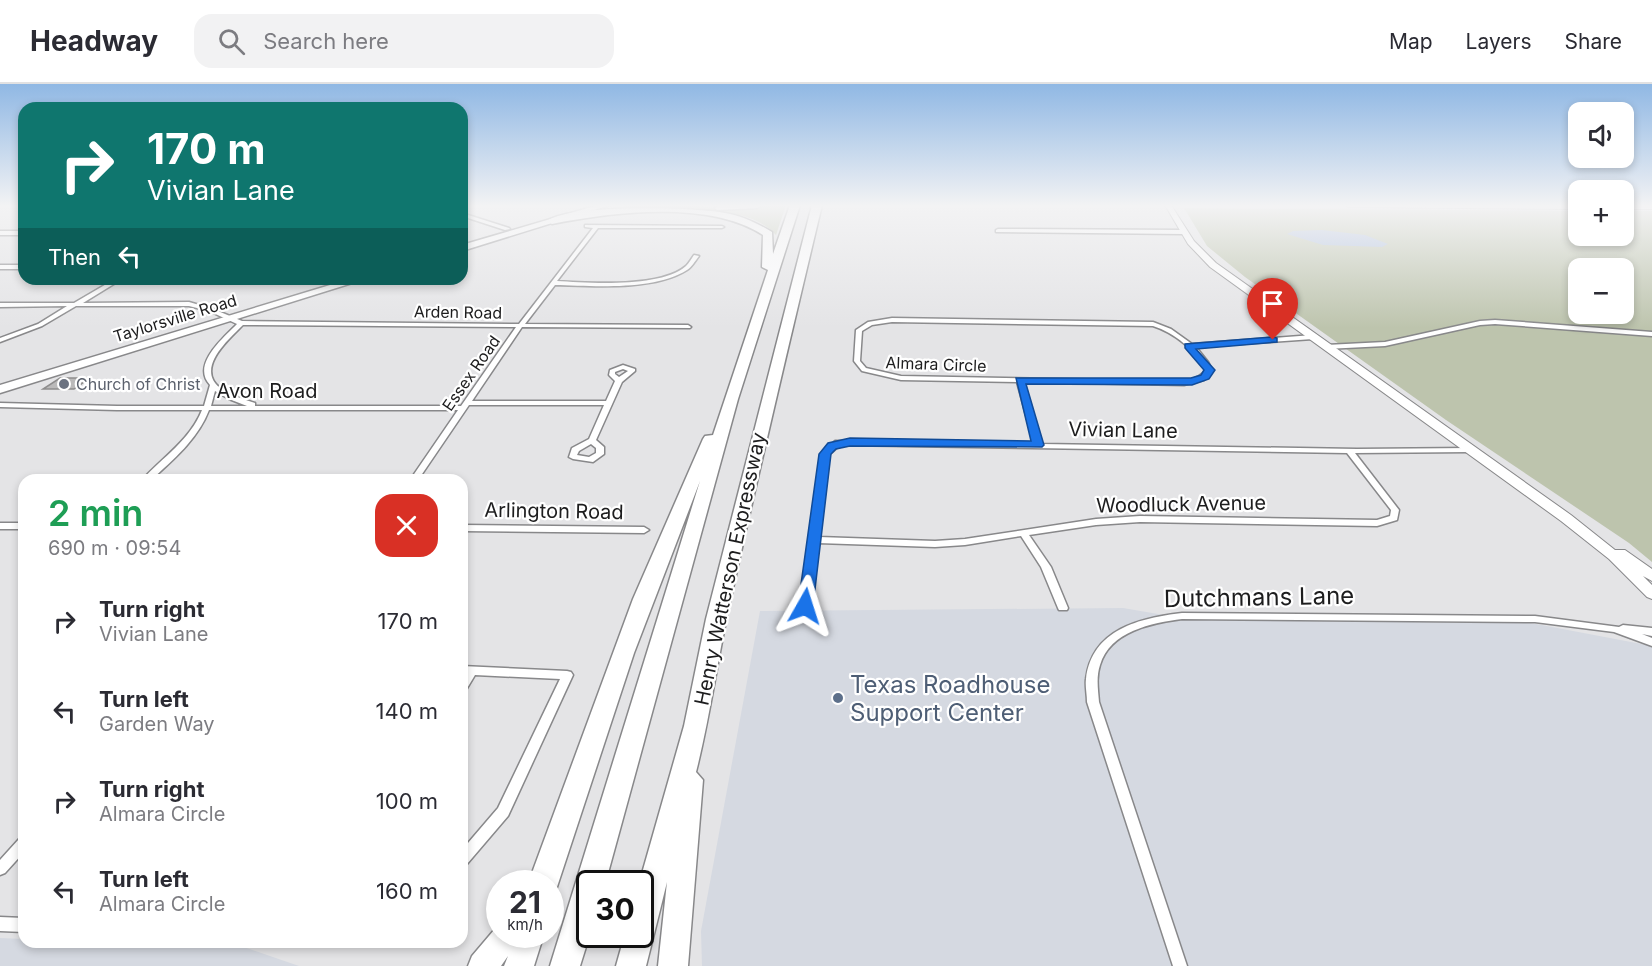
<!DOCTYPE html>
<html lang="en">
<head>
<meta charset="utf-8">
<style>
  :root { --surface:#fff; --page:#f2f2f3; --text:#2b2b33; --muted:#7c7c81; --line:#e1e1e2 }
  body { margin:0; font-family:Inter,sans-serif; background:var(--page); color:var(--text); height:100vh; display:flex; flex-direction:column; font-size:22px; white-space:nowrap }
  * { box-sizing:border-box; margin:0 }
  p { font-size:20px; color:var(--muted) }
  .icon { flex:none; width:33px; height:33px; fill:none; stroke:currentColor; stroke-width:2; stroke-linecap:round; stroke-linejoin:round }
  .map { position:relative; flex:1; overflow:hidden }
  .drawer { position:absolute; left:18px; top:390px; width:450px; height:474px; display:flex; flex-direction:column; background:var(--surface); border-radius:18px; box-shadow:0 3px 9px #0003 }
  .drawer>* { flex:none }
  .top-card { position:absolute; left:18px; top:18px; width:450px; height:183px; border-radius:18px; box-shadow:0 3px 9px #0003; background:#0f766e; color:#fff; overflow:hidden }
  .tools { position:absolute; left:1568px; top:18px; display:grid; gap:12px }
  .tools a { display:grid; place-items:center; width:66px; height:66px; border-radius:12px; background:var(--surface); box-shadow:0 3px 9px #0003; font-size:30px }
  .speed { position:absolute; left:486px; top:786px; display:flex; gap:12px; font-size:30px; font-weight:700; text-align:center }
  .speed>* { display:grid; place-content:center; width:78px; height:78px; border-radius:50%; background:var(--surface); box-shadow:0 3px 9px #0003; line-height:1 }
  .speed small { font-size:15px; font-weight:400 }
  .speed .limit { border:3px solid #111; border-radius:9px; background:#fff; color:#111 }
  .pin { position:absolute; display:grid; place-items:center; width:51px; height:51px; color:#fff; margin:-62px -26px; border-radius:50% 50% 50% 0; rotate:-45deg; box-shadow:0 0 6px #0007 }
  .pin .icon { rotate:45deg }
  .me { position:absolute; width:66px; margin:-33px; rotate:6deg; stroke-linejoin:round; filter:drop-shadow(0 0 4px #0008) }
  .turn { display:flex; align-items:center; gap:21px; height:126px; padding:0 30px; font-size:27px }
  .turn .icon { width:78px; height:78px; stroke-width:2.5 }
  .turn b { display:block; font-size:42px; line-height:51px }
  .then { display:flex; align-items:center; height:57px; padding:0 30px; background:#0003; gap:12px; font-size:22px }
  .round { display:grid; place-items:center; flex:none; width:63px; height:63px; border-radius:18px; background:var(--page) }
  .head { display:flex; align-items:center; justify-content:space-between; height:102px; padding:0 30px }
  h1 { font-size:36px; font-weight:600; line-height:45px; color:#1e9e55 }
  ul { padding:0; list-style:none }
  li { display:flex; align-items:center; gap:18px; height:90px; padding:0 30px }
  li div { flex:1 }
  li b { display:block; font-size:22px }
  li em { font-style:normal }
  header { display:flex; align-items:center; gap:36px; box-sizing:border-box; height:84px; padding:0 30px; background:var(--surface); border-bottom:2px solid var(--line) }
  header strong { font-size:28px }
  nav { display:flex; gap:33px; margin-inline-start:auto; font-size:21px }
  .search { width:420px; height:54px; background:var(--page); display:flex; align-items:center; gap:15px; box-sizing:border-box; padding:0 21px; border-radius:18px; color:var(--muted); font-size:22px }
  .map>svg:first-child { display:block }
  .built { fill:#d5d9e1 }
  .green { fill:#bdc4ad; fill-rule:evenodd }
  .water { fill:#acbede }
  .building { fill:#bbbaba; stroke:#8e8d8d; stroke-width:1.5 }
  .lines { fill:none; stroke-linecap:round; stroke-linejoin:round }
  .minor-casing { stroke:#88888a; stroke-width:3 }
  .secondary-casing { stroke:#88888a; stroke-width:2 }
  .primary-casing { stroke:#88888a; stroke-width:3 }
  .motorway-casing { stroke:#88888a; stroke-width:3 }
  .minor { fill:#fff; fill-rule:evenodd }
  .secondary { fill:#fff; fill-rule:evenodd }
  .primary { fill:#fff; fill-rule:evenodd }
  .motorway { fill:#fff; fill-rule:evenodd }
  .route { fill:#1a73e8; stroke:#114b97; stroke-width:1.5 }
  .worship-dot { fill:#6b7280; stroke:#fff; stroke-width:2 }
  .service-dot { fill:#5c6f8a; stroke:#fff; stroke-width:2 }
  .labels { text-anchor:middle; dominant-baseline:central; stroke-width:4.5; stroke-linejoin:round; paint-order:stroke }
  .far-street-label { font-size:16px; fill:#1d1d1e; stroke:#fff }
  .far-worship-label { font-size:16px; fill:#5b616d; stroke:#fff; text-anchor:start }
  .street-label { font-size:20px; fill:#1d1d1e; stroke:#fff }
  .near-street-label { font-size:24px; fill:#1d1d1e; stroke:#fff }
  .near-service-label { font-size:24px; fill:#4e5e75; stroke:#fff; text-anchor:start }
</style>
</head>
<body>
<header>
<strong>Headway</strong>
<div class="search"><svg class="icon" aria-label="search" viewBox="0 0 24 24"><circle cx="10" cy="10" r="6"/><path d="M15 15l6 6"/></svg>Search here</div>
<nav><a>Map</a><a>Layers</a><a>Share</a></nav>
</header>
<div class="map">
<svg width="1652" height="882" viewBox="0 0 1652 882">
  <rect width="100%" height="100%" fill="#e4e4e6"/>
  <path class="built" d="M1123,524l70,12 338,3 121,23v320h-950l-1,-35 59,-320z
    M0,854l24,1v3l211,2 64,22h-299z"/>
  <path class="green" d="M619,121h70l34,4 63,-4 -10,30c-37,-40 -111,-14 -157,-30z
    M1184,124l394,3v25h45v-25h29v351l-23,-19 -183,-123 -201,-143 -38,-31zM1578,184h45v46h-45z"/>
  <path class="water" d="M1322,146l43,5 23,9 -6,3 -59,-2 -36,-11 6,-3z"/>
  <path class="building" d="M60,294h30l-16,11h-31z"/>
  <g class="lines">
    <g class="minor-casing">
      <path id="minor" d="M462,129l47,15 1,1 -5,1 -43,-14z
        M585,141l137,1 2,1 -2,1h-124l-41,53c32,2 104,7 129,-15 3,-3 6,-8 8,-11l5,1c-4,5 -7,11 -12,14 -33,21 -94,16 -132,15l-30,39 163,1 3,2 -1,1 -168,-1 -50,74h134l9,-20 -6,-6 1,-5 13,-5 12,4v2l-13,11 -26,58 8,7v7l-11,8 -20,-3 -4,-2 3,-9 17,-9 15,-34h-135l-51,75h-8l48,-70h-249c-11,29 -36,50 -58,70h-9c21,-23 48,-40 60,-70h-85l-117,-3v-4l117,3h87l6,-21c-19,-20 13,-47 27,-61l-28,-13 -20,-5h-113l-34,20 -42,16v-4l38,-14 29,-18 -67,1v-4h74l41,-24h7l-39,24 106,-1 24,7 29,12 277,3 74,-96 -8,-1zM243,241l273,2 -55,79h-206v-3c-12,-4 -25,-8 -35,-15 -25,-20 9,-49 23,-63zM623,285l5,2 -9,6 -4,-3v-2zM215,307l14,8 18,7h-36zM591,360l5,4v5l-7,4 -12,-2 2,-4z
        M998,145l186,1 3,2 -3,2 -188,-2v-2z
        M0,147h24v4h-24z
        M0,181h24v4h-24z
        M892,234l261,4 18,7 21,15 121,-9 3,2 -3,2 -117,8 12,15 4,8 -8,10 -20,5 -160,-3 18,62 315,5 113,-1 4,2 -4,2 -115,1 44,57 -2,10 -20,6 -237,-4 -44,3 -67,10 22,32 17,41 -1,2h-8l-1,-2 -17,-41 -20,-31 -56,9 -30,2 -117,-4 -8,63 -1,2h-8l-1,-2 21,-152 14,-13 199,3 -17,-62 -116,-2 -39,-9 -8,-10 2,-31 12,-8zM892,238l261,4c22,7 42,24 53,44 -9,11 -22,11 -35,11l-270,-5 -35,-8 -6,-7 2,-30 10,-6zM840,361l507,8 44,57 -1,6 -13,4 -237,-4 -44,3 -131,20 -30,2 -116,-4 10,-82z
        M1495,236l157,12v4l-157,-12 -15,1 -95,21 -59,3 -3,-2 3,-2 59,-3 95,-21z
        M0,439h24v6h-24z
        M462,441l182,2 5,3 -5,3 -182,-2z
        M1182,529l353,3 84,11 4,-2 29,3v8l-10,-2 10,4v8l-38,-14 -79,-10 -353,-3c-30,4 -72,12 -82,46 -4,12 -2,24 -1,37l88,264h-14l-86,-264c0,-8 -2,-16 -1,-23 6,-50 54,-61 96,-66z
        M462,582l105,5 4,1 2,3 -65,141 -41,48 -5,2v-16l36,-42 62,-129 -85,-4 -9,15 -4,1v-14l2,-3h-2z
        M24,753v15l-19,21 -5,2v-15l19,-21z
        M0,833l24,1v14l-24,-1z"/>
    </g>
    <g class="secondary-casing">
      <path id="secondary" d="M1165,121h6l23,36 22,22 355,252 44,35h10l27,19v12l-9,-5 9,9v14l-5,-2 -38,-38 -48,-38 -351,-254 -22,-23z
        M1345,121h233v4l-230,-2z
        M1623,121h29v4h-29z"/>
    </g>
    <g class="primary-casing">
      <path id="primary" d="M598,121h12l-148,46v-6z
        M350,195h15l-365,114v-8z"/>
    </g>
    <g class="motorway-casing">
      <path id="motorway" d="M720,121h42l-5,3 -40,2 -2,-2z
        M790,121h10l-62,194 -133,485h-15v50l-10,32h-30l150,-485 -66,172 -79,240 -5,1v-10h-19l1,-11 101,-274 70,-160 2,-3 8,-1 55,-165 -6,-3 1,-32c-54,-35 -150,-23 -211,-11l-5,-3c23,-17 147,-14 178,-8 17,3 32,10 47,19l1,22z
        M812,121h10c-32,134 -64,268 -93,402 -12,55 -19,110 -33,165l7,8 -15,186h-30l9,-84 -21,84h-30l9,-32h15l-1,-50 45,-158 22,-107z
        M500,839v11h44l-10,32h-30l4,-10 -7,10h-33l4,-10z"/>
    </g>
    <use href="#minor" class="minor"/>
    <use href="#secondary" class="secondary"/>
    <use href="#primary" class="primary"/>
    <use href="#motorway" class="motorway"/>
  </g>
  <linearGradient id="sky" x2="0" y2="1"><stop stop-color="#90b8e4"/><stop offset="0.5" stop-color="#f3f3f4"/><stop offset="1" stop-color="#f3f3f4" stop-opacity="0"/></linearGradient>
  <rect width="1652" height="244" fill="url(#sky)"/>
  <path class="route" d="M1273,253l4,1v4l-81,7 19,21 -6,9 -17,6 -166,-1 18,61 -2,2 -192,-1 -14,3 -5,5 -18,152 -8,5 -7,-5 21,-152 9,-11 22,-5 181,3 -15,-63h175l10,-3 3,-5 -19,-22v-4z"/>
  <circle class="worship-dot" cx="64" cy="300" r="6"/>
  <circle class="service-dot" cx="838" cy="614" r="6"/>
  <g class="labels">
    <g class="far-street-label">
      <text transform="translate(458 228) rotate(1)">Arden Road</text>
      <text transform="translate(175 234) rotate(-17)">Taylorsville Road</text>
      <text transform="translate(936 280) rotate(2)">Almara Circle</text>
      <text transform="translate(471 289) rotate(-55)">Essex Road</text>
    </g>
    <g class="far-worship-label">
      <text x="76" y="300">Church of Christ</text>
    </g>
    <g class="street-label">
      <text x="267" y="307">Avon Road</text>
      <text transform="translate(1123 346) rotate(1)">Vivian Lane</text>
      <text transform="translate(1181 420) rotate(-1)">Woodluck Avenue</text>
      <text transform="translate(554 427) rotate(1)">Arlington Road</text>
      <text transform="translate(730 485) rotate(-78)">Henry Watterson Expressway</text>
    </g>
    <g class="near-street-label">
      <text transform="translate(1259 513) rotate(-1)">Dutchmans Lane</text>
    </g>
    <g class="near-service-label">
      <text x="850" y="600">Texas Roadhouse<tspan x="850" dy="28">Support Center</tspan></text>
    </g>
  </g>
</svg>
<div class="tools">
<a><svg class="icon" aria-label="sound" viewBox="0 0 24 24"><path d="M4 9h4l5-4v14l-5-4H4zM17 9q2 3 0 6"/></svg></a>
<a>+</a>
<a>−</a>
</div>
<div class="speed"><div>21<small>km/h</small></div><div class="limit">30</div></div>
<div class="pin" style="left:1273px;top:256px;background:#d93025"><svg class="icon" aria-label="arrive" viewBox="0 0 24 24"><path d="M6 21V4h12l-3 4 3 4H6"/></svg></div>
<svg class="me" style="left:805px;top:522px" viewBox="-20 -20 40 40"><path d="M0-17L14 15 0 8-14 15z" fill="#1a73e8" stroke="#fff" stroke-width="4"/></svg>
<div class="top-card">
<div class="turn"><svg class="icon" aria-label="right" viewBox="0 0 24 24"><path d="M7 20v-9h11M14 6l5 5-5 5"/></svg><div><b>170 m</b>Vivian Lane</div></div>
<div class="then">Then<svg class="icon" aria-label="left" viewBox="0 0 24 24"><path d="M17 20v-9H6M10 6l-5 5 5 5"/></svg></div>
</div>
<section class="drawer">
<div class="head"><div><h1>2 min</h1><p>690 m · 09:54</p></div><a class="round" style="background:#d93025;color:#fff"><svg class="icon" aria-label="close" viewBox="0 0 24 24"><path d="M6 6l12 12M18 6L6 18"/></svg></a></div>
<ul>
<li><svg class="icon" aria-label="right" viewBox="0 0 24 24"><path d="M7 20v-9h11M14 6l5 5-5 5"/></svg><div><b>Turn right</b><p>Vivian Lane</p></div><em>170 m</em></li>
<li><svg class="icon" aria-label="left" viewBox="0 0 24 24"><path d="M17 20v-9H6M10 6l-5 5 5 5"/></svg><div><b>Turn left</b><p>Garden Way</p></div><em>140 m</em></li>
<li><svg class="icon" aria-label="right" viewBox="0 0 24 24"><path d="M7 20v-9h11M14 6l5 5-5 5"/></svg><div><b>Turn right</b><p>Almara Circle</p></div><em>100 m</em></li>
<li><svg class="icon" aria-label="left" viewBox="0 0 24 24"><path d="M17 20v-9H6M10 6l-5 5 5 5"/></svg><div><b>Turn left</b><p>Almara Circle</p></div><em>160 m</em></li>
</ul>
</section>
</div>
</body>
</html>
